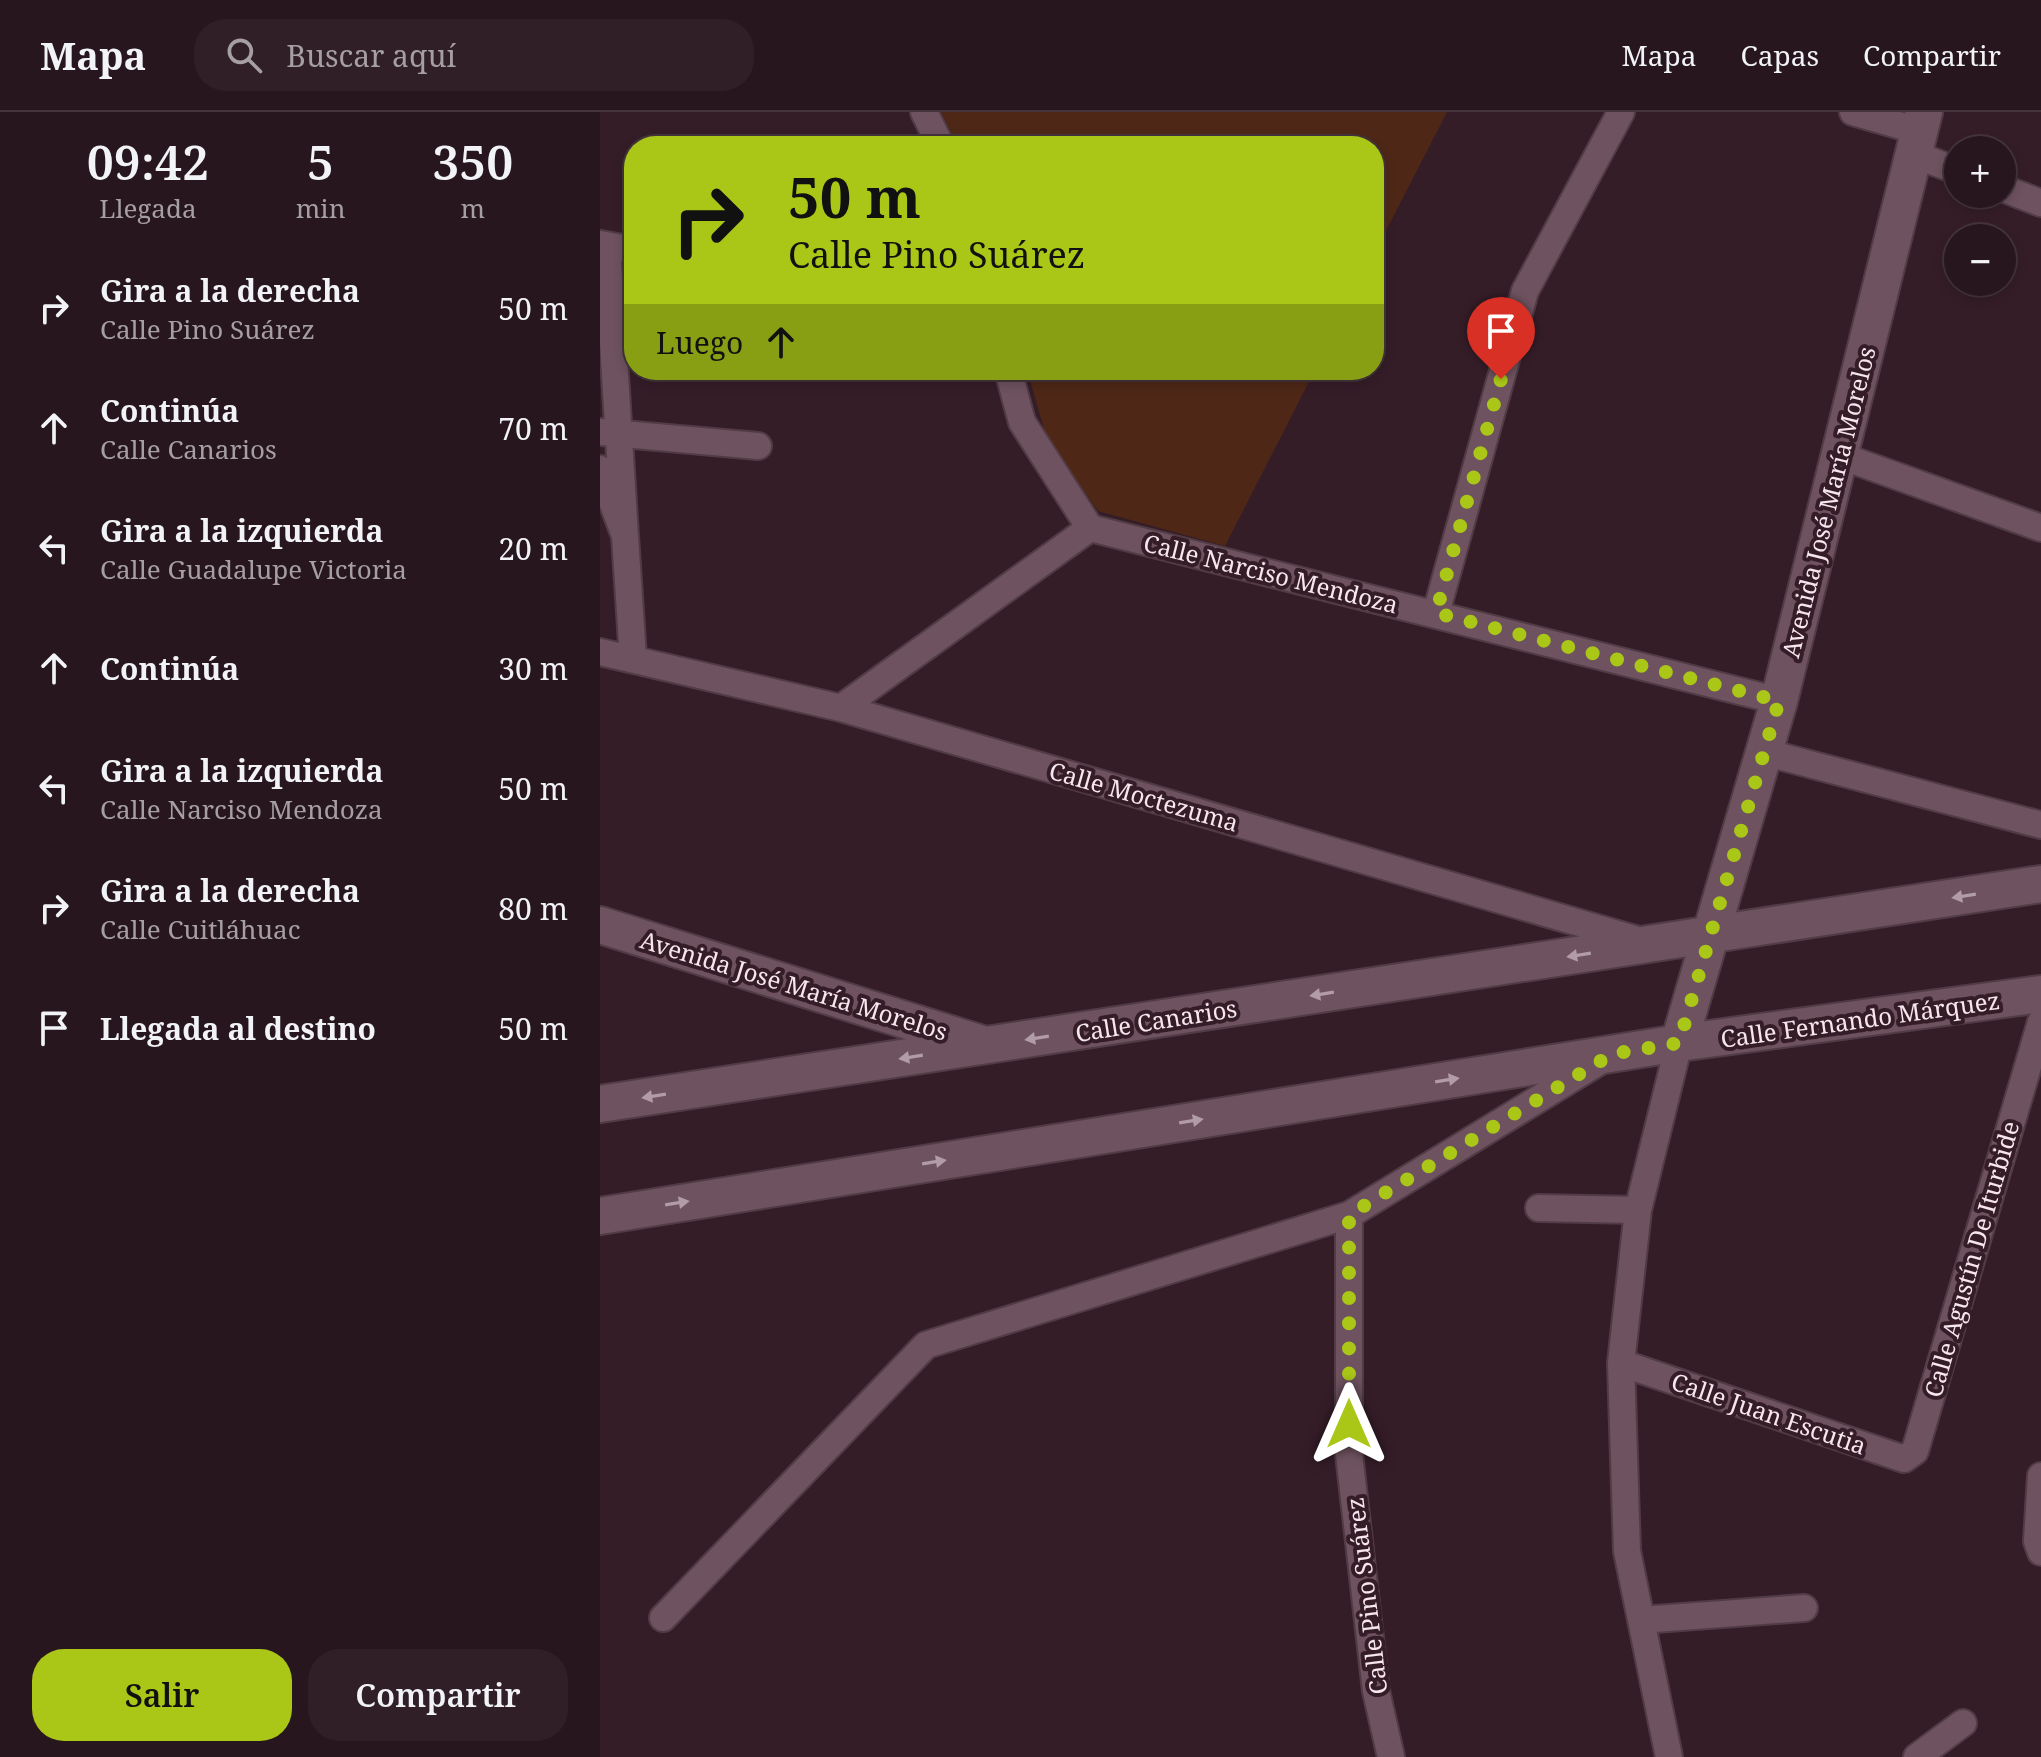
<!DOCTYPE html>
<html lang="es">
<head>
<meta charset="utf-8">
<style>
  :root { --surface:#28161e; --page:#301f27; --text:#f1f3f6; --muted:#a59fa4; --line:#44353c; --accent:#aac718 }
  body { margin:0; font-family:"Noto Serif",serif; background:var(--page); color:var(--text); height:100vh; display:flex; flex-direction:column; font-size:30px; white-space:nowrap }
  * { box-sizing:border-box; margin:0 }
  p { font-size:26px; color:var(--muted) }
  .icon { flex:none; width:44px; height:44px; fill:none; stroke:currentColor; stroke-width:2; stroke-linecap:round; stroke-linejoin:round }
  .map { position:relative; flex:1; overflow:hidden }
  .sheet { display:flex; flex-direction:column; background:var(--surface); width:600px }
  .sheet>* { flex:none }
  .guide { position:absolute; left:24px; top:24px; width:760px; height:244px; border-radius:32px; box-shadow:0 4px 12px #0003,0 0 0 2px var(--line); background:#aac718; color:#111; overflow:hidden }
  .fabs { position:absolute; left:1344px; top:24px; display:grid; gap:16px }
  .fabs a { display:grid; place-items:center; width:72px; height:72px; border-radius:50%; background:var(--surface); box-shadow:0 4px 12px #0003,0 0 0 2px var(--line); font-size:40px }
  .pin { position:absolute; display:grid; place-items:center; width:68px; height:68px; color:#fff; margin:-82px -34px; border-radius:50% 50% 50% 0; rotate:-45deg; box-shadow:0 0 8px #0007 }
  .pin .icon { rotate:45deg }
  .me { position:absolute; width:88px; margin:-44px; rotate:0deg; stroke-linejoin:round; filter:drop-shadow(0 0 6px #0008) }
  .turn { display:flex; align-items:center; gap:28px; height:168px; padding:0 32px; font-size:36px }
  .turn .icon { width:104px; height:104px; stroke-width:2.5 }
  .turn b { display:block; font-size:56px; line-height:68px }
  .then { display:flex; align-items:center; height:76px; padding:0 32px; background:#0003; gap:16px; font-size:30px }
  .eta { display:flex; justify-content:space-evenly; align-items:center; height:136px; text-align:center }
  .eta b { font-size:48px; font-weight:600; line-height:56px }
  .cta { display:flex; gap:16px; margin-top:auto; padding:16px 32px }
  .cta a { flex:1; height:92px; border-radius:32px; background:var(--accent); color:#111; font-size:32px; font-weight:600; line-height:92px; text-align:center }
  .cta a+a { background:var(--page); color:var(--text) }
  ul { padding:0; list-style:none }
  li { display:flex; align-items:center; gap:24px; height:120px; padding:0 32px }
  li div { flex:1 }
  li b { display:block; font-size:30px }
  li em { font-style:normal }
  header { display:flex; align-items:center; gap:48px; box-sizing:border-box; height:112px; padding:0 40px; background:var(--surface); border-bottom:2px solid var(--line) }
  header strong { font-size:38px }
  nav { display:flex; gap:44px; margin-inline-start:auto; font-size:28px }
  .search { width:560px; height:72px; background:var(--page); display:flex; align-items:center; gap:20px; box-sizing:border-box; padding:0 28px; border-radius:32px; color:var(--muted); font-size:30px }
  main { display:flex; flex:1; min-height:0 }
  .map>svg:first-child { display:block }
  .green { fill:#4e2717 }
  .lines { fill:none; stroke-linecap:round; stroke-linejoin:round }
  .street-casing { stroke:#513c46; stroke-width:30 }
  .secondary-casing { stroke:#513c46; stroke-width:40 }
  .street { stroke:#6e525f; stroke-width:26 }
  .secondary { stroke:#6e525f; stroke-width:36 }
  .oneway { fill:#b29ca6 }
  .route { stroke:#aac718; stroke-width:14; stroke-dasharray:0 25.2 }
  .labels { text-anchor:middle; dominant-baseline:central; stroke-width:8; stroke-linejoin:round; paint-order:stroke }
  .street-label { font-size:24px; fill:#f7e6ed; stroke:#351d28 }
</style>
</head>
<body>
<header>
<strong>Mapa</strong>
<div class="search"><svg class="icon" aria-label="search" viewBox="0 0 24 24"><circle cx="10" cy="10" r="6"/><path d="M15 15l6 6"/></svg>Buscar aquí</div>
<nav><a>Mapa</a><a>Capas</a><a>Compartir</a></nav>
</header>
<main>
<section class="sheet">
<div class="eta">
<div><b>09:42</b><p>Llegada</p></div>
<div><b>5</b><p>min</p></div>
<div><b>350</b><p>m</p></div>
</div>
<ul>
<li><svg class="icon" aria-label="right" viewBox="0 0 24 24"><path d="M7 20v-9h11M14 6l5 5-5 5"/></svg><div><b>Gira a la derecha</b><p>Calle Pino Suárez</p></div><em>50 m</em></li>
<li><svg class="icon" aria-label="ahead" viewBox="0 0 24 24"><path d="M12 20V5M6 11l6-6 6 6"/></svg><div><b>Continúa</b><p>Calle Canarios</p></div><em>70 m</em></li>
<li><svg class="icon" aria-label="left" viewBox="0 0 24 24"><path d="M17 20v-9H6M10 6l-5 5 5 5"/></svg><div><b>Gira a la izquierda</b><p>Calle Guadalupe Victoria</p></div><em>20 m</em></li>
<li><svg class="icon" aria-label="ahead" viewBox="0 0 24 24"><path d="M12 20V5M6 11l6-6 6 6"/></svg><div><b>Continúa</b></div><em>30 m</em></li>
<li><svg class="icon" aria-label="left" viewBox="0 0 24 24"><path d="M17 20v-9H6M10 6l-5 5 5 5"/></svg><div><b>Gira a la izquierda</b><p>Calle Narciso Mendoza</p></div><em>50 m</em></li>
<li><svg class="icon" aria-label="right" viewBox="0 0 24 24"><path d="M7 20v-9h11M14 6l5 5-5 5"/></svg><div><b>Gira a la derecha</b><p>Calle Cuitláhuac</p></div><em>80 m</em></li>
<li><svg class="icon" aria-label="arrive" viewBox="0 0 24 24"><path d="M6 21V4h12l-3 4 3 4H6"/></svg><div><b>Llegada al destino</b></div><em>50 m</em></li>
</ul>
<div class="cta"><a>Salir</a><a>Compartir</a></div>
</section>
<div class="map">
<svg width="1441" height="1645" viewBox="0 0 1441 1645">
  <rect width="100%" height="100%" fill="#351d28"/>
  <path class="green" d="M341,0h506l-73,142v-108h-416z
    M427,258h288l-90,176 -127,-35 -52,-75z"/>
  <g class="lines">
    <g class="street-casing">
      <path id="street" d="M324,0l17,34
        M1253,0l66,19
        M1313,42l45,17
        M1402,76l39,15
        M0,132l34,6
        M7,134l18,290
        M408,258l14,52 68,106 689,173
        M0,320l158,14
        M1241,344l200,72
        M0,357l25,67 8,122
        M836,501l89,-322 96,-179
        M0,540l241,56 804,234
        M241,596l249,-180
        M1164,640l277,73
        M939,1096l99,2
        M1021,1251l283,96 11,-8 126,-429
        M1441,1364l-4,65 4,11
        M63,1506l263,-273 423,-130
        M1041,1508l163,-12
        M791,1645l-15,-66 -27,-237v-239l253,-155
        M1069,1645l-42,-206 -6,-188 17,-153 41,-167
        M1317,1645l46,-34"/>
    </g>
    <g class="secondary-casing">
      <path id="secondary" d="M0,813l379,118
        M1079,931l100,-342 145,-589
        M0,992l1441,-220
        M0,1104l1079,-173 362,-49"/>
    </g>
    <use href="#street" class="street"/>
    <use href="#secondary" class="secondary"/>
  </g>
  <defs><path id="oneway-solid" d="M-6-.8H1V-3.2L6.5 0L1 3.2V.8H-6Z" transform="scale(2)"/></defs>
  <g class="oneway">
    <use href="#oneway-solid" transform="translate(1364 784) rotate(171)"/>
    <use href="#oneway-solid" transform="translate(979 843) rotate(171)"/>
    <use href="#oneway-solid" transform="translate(722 882) rotate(171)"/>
    <use href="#oneway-solid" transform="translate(437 926) rotate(171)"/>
    <use href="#oneway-solid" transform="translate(311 945) rotate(171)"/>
    <use href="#oneway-solid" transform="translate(847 968) rotate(-9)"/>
    <use href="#oneway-solid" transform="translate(54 984) rotate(171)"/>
    <use href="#oneway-solid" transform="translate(591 1009) rotate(-9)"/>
    <use href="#oneway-solid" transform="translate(334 1050) rotate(-9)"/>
    <use href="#oneway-solid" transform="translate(77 1091) rotate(-9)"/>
  </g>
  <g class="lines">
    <path class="route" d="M749,1312v-209l263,-161 67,-11 100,-342 -343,-88 65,-234"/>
  </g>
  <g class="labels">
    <g class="street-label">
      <text transform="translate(1228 390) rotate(-76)">Avenida José María Morelos</text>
      <text transform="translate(671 461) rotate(14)">Calle Narciso Mendoza</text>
      <text transform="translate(544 684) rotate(16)">Calle Moctezuma</text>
      <text transform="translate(194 873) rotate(17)">Avenida José María Morelos</text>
      <text transform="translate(1260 907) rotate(-8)">Calle Fernando Márquez</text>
      <text transform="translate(556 908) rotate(-9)">Calle Canarios</text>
      <text transform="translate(1371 1147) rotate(-74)">Calle Agustín De Iturbide</text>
      <text transform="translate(1169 1301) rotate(19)">Calle Juan Escutia</text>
      <text transform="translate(766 1484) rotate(-97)">Calle Pino Suárez</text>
    </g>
  </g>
</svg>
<div class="fabs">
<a>+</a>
<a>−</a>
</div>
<div class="pin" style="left:901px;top:267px;background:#d93025"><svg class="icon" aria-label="arrive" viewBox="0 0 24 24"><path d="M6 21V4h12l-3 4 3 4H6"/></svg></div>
<svg class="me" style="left:749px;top:1312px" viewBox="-20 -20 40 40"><path d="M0-17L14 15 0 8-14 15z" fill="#aac718" stroke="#fff" stroke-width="4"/></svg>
<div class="guide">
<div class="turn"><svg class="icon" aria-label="right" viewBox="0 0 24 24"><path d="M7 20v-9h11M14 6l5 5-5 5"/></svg><div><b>50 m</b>Calle Pino Suárez</div></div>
<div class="then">Luego<svg class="icon" aria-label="ahead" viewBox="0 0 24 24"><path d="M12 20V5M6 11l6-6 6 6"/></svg></div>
</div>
</div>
</main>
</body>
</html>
